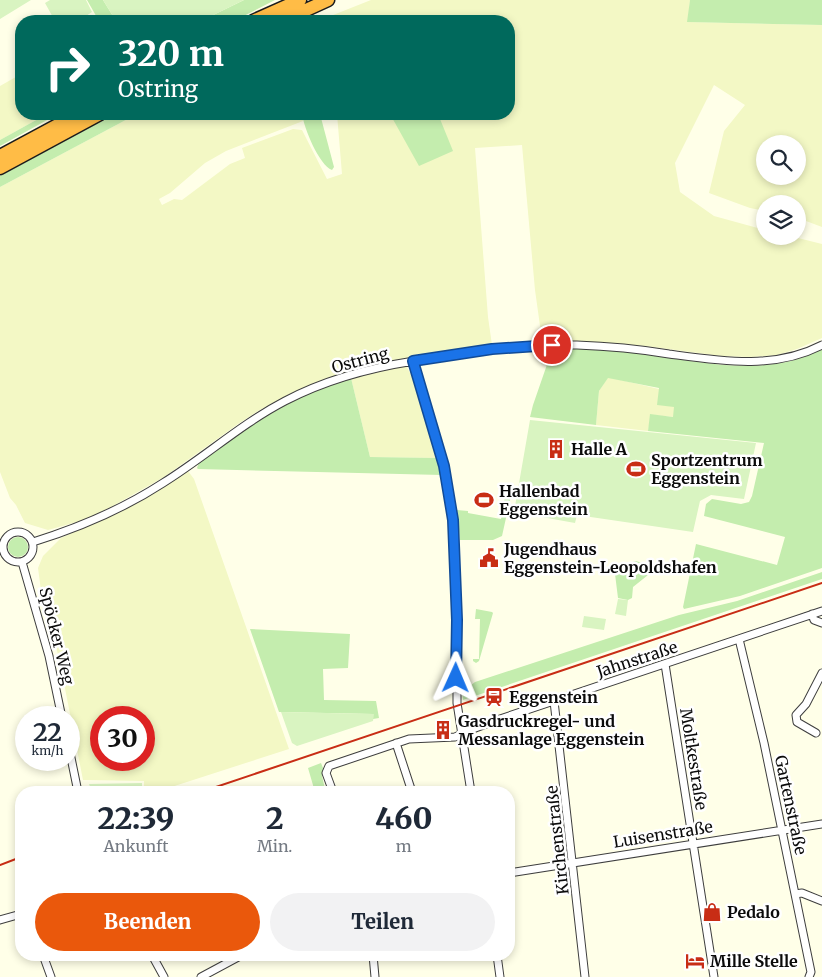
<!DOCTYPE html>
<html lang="de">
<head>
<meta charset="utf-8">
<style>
  :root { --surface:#fff; --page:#f2f2f3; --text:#1f2937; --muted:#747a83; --accent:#ea580c }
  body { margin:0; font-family:Merriweather,serif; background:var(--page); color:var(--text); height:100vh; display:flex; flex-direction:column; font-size:19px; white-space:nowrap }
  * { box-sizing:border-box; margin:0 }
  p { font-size:16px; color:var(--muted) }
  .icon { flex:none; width:28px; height:28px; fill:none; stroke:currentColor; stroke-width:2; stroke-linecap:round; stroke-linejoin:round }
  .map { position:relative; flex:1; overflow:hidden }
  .details { position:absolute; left:15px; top:786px; width:500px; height:175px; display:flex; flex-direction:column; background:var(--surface); border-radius:20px; box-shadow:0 2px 8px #0003 }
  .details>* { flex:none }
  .top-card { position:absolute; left:15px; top:15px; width:500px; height:105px; border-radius:20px; box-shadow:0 2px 8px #0003; background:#00695c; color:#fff; overflow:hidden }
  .buttons { position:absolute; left:756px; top:135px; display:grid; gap:10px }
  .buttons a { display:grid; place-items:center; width:50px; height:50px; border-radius:50%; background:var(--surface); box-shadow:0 2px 8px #0003; font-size:25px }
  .speed { position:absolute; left:15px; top:706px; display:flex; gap:10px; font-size:25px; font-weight:700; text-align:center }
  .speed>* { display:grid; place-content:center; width:65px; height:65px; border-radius:50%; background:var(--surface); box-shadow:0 2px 8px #0003; line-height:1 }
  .speed small { font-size:12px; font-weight:400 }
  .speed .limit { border:8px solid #d22; background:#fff; color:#111 }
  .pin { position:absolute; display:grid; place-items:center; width:42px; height:42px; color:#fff; margin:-21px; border:2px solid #fff; border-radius:50%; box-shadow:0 1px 5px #0007 }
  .me { position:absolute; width:55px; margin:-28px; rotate:1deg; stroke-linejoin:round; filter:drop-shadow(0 0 4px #0008) }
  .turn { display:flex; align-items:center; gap:18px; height:105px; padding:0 20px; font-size:22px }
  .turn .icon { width:65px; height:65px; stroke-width:2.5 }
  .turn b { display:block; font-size:35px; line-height:42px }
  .eta { display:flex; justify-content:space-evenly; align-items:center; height:85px; text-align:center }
  .eta b { font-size:30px; font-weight:800; line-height:35px }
  .button { display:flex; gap:10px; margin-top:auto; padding:10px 20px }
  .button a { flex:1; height:58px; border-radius:30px; background:var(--accent); color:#fff; font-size:20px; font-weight:800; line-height:58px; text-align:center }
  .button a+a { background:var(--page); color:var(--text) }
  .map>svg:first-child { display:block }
  .farmland { fill:#f3f8c5; fill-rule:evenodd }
  .green { fill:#c4edae }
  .pitch { fill:#d9f4c1 }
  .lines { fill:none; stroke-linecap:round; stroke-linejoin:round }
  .street-casing { stroke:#3e3e3e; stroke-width:9 }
  .highway-casing { stroke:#1c1c1c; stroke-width:15 }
  .street { stroke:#fff; stroke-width:7 }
  .highway { stroke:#ffbc46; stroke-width:12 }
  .rail { stroke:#c82d15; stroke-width:2 }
  .route-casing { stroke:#114b97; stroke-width:12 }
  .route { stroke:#1a73e8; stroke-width:9 }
  .labels { text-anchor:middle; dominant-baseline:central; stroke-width:5; stroke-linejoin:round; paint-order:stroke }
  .street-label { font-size:16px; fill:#0b0b0b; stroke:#fff }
  .poi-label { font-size:16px; font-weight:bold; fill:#0b0b0b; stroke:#fff; text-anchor:start }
</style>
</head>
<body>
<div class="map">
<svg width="822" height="977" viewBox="0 0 822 977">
  <rect width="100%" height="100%" fill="#ffffe8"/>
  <path class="farmland" d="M371,0h319l-2,22 134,3v202l-24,-9v-14h-33v7l-15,-3 -41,-15 15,-62 21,-26 -31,-20 -39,78 5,29 34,24 51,14v6h25l32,8v94l-25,11 -20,6 -26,2 -30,-1 -76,-10 -36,-3 -69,-2 1,-8 -6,-43 -13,-145 -47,3 13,169 4,28 -104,17 -63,17 -43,19 -24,13 -20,13 -74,53 -53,30 -27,13 -36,10 -23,-7 -9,-18 -6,-7 -10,-26v-285l137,-73h165l1,7 -77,30 -21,12 -35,30 -11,6 3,6 12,-6 8,1 48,-36 15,-6 -3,-10 51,-19 9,1 25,49 15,-5 -5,-60h172v-93h-185l-1,-2zM765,144h33v32h-33z
    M21,74v40h26l-47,26v-54z
    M406,366l10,17 21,75 -67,-1 -19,-79z
    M608,377l51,12 15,18v10l-23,-2 -3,16 -52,-6 3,-34z
    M188,471l6,8 95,270 -133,43h-12v-11l-61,-1 -24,-122 -17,-60 -4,-30 5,-12 18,-18 82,-38zM101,718h43v42h-43z"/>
  <path class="green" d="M87,0h16l13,21h-17z
    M244,0h31l-41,21h-33z
    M690,0h132v25l-135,-3z
    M47,114h11l-58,32v-6z
    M114,114h23l-137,73v-11z
    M302,114h18l14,53 -2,3c-13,-5 -28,-42 -30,-56z
    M390,114h48l15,37 -34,15z
    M558,348c25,0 51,2 76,5 61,7 130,27 188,-4v219l-82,28 -56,13 -1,-2 13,-63 81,21 8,-28 -81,-21 2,-12 6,-5 29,5 8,-2 3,-6 12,-53 -116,-12 2,-17 23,3 1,-10 -17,-2 2,-17 -51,-10 -9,13 -3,34 -66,-8 3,-12 18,-52z
    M351,378l19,79 67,1 5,17 -244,-6 -1,-1 2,-6c47,-34 95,-68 152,-84z
    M500,489l12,2 -10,45 -9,4h-33l-3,-30 11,1v2l33,6 4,-23 -6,-2z
    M8 547a10 10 0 1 1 20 0a10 10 0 1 1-20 0Z
    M636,561l9,3 3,11 -15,12 -1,11 -4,2 -10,-2 -3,-24 5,-8z
    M822,572v7l-359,121 -1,-8 13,-10 204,-67 58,-14z
    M476,609l16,3 1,1 -14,48 -3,2 -3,-2v-2h6l1,-40h-5z
    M250,629l100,5 -2,34 -25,1 1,31 52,1 3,17 -6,1v-5l-94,-2z
    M321,763l2,5 -1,8 3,13 -10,3 -7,-24z"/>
  <path class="pitch" d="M0,0h31l-31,19z
    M50,0h36l6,12 -6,4 4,5h-35l-10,-18z
    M103,0h141l-43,21h-85z
    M530,420l226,23 -12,56 -33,-4 -11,6 -7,31 -116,-17 -2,8 -61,-11z
    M618,599l10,1 -2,16 -11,-2z
    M584,616l22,3 -2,11 -22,-3z
    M281,712l93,2 -1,7 -76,25 -5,-3z
    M142,783v9h-50l-3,-8z"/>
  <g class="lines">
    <g class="street-casing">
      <path id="street" d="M413,361l31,105 9,53 4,101v83l14,89
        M3 547a15 15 0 1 1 30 0a15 15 0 1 1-30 0Z
        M33,542c45,-14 90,-33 130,-59 42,-26 78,-59 122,-82 40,-21 84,-33 129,-40 54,-10 108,-17 163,-16 31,1 62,4 92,9 52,7 105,16 153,-9
        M22,562l27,94 13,62
        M812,614l2,6 8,3
        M739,639l25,104 47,229 -2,5
        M665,664l49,313
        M554,701l31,276
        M816,733l-19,-11 -1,-7 10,-11 16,-31
        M396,743l16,49
        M69,748l9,44
        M333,792l-7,-19 3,-7 80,-27 46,-2 15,-7 27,-10 325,-109
        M509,873l313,-49
        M795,894l7,-1 20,8
        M0,920l21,-6
        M43,955l8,22
        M152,955l12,22
        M373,955l2,22
        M497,955l3,22
        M201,977l41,-22"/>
    </g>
    <g class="highway-casing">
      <path id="highway" d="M253,21l47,-21
        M282,21l46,-21
        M0,156l78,-42
        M0,168l100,-54"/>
    </g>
    <use href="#street" class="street"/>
    <use href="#highway" class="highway"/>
    <path class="rail" d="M201,792l621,-209
      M0,865l21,-8"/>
  </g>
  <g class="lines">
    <g class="route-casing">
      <path id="route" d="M456,678l1,-58 -4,-100 -9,-54 -31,-105 79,-12 60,-4"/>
    </g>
    <use href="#route" class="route"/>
  </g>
  <defs>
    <g id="building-bare" transform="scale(1.5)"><path d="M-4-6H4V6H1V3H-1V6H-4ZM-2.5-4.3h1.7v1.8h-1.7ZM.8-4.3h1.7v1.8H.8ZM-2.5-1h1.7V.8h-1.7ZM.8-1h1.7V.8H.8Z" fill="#c82d15" stroke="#fff" stroke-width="2.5" paint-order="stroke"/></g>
    <g id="stadium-bare" transform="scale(1.5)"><path d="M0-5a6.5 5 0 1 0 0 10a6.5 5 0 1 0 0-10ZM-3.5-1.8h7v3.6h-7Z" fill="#c82d15" stroke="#fff" stroke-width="2.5" paint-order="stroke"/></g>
    <g id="civic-bare" transform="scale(1.5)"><path d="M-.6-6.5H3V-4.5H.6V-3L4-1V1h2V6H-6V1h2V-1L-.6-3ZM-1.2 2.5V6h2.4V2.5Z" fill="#c82d15" stroke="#fff" stroke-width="2.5" paint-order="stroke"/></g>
    <g id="station-bare" transform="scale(1.5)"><path d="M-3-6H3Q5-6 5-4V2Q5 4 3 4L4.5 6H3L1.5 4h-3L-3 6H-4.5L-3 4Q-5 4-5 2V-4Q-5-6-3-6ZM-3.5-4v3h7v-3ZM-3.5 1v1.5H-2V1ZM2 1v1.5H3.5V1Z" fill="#c82d15" stroke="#fff" stroke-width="2.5" paint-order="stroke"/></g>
    <g id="shop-bare" transform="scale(1.5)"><path d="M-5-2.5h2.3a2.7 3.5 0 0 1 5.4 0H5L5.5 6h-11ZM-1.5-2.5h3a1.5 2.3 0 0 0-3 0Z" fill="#c82d15" stroke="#fff" stroke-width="2.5" paint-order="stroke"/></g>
    <g id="hotel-bare" transform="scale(1.5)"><path d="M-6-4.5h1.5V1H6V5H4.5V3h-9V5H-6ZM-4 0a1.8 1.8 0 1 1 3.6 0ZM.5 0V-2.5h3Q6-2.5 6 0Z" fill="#c82d15" stroke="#fff" stroke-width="2.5" paint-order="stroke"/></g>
  </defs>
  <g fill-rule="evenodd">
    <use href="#building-bare" x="556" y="449"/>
    <use href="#stadium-bare" x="636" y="469"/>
    <use href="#stadium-bare" x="484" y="500"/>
    <use href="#civic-bare" x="489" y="558"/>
    <use href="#station-bare" x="494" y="697"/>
    <use href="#building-bare" x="443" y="730"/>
    <use href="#shop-bare" x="712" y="912"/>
    <use href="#hotel-bare" x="695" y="961"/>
  </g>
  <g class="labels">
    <g class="street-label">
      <text transform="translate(360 360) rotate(-15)">Ostring</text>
      <text transform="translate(57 636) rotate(76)">Spöcker Weg</text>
      <text transform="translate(637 659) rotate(-18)">Jahnstraße</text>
      <text transform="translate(694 759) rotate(81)">Moltkestraße</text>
      <text transform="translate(791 805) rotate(78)">Gartenstraße</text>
      <text transform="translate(663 834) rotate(-9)">Luisenstraße</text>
      <text transform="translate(557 840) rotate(-96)">Kirchenstraße</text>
    </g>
    <g class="poi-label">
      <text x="571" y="449">Halle A</text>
      <text x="651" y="460">Sportzentrum<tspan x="651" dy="18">Eggenstein</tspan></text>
      <text x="499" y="491">Hallenbad<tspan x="499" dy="18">Eggenstein</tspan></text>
      <text x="504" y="549">Jugendhaus<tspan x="504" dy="18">Eggenstein-Leopoldshafen</tspan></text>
      <text x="509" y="697">Eggenstein</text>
      <text x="458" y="721">Gasdruckregel- und<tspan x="458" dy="18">Messanlage Eggenstein</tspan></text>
      <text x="727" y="912">Pedalo</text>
      <text x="710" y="961">Mille Stelle</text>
    </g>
  </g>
</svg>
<div class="buttons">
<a><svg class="icon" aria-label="search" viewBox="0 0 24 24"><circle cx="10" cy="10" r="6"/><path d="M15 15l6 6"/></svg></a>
<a><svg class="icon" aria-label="layers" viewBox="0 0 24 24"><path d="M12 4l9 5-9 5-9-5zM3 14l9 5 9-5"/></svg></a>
</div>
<div class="speed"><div>22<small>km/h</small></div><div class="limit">30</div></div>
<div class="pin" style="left:552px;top:345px;background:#d93025"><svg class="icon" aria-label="arrive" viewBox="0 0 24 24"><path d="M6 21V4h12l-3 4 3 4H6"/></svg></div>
<svg class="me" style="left:456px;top:678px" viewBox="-20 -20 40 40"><path d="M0-17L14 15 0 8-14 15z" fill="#1a73e8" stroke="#fff" stroke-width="4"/></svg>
<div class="top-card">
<div class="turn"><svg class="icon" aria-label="right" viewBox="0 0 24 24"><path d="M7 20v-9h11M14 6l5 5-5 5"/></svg><div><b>320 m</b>Ostring</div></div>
</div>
<section class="details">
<div class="eta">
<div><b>22:39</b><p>Ankunft</p></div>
<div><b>2</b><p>Min.</p></div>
<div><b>460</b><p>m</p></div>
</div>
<div class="button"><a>Beenden</a><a>Teilen</a></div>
</section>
</div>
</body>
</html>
